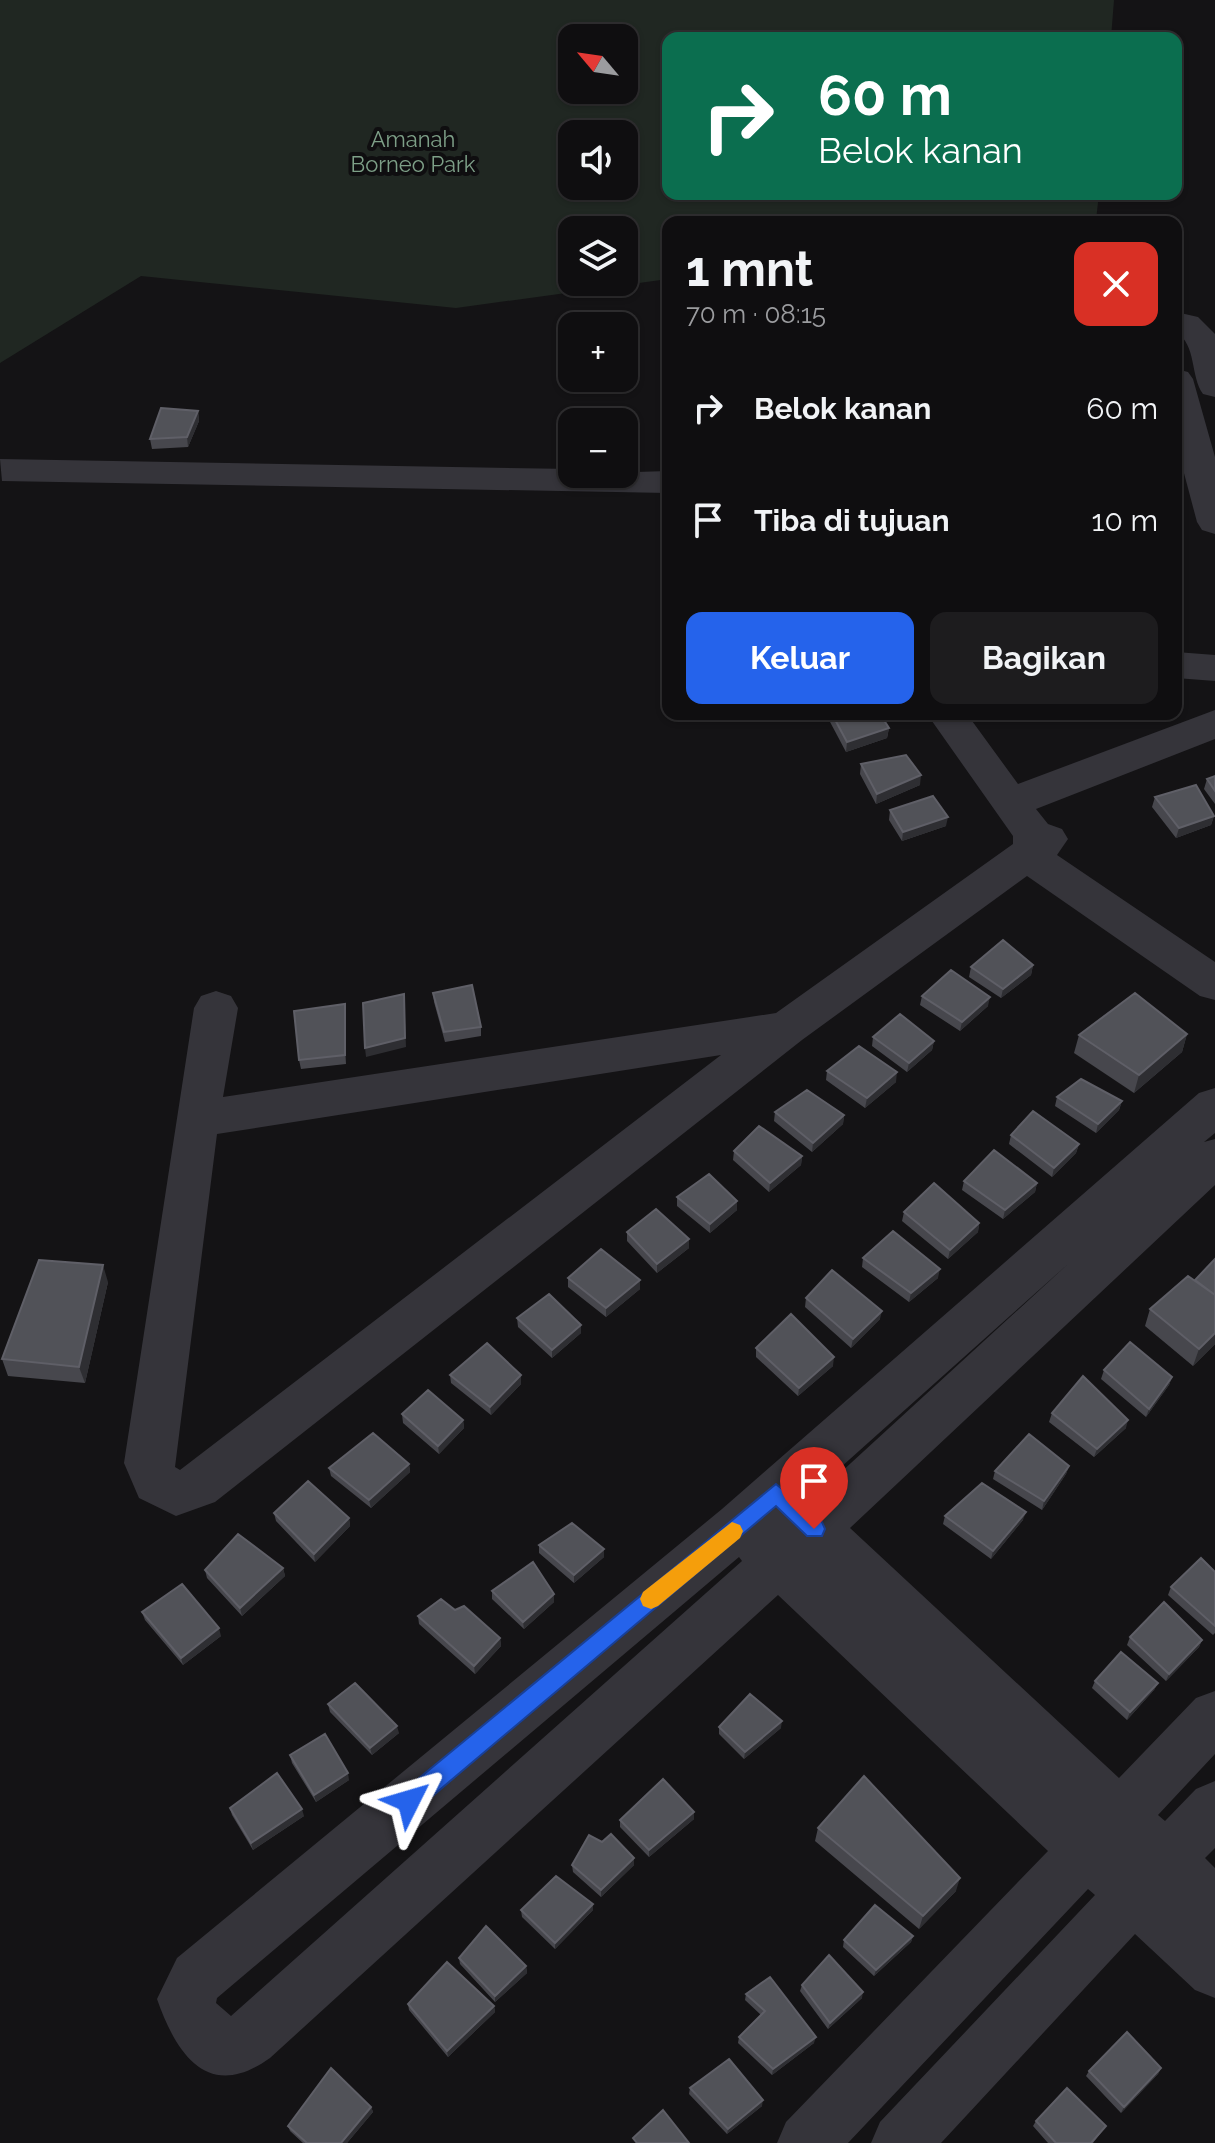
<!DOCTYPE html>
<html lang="id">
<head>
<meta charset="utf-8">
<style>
  :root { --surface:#0f0e10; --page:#1d1c1e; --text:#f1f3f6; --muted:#9b9c9f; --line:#2f2e30; --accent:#2563eb }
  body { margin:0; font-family:Raleway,sans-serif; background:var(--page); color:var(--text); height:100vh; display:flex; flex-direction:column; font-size:30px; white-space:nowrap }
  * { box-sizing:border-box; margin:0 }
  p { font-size:26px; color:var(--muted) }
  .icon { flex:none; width:44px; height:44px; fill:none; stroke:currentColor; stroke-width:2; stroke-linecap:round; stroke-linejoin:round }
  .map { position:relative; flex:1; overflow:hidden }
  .side { position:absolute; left:662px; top:216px; width:520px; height:504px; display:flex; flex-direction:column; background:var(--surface); border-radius:16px; box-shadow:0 2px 6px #0004,0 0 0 2px var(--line) }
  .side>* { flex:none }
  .hud { position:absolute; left:662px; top:32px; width:520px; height:168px; border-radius:16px; box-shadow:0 2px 6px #0004,0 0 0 2px var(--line); background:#0b6e4f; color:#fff; overflow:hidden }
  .needle { width:52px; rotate:299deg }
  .controls { position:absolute; left:558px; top:24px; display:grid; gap:16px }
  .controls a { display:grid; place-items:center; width:80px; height:80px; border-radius:16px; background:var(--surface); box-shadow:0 2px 6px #0004,0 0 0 2px var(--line); font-size:40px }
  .pin { position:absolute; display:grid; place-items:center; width:68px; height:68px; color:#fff; margin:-82px -34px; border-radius:50% 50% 50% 0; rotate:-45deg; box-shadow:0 0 8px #0007 }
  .pin .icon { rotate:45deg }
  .me { position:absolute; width:88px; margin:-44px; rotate:50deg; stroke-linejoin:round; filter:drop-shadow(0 0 6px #0008) }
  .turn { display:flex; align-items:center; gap:28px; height:168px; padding:0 24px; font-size:36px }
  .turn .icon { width:104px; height:104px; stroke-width:2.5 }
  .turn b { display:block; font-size:56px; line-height:68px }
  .round { display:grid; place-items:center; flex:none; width:84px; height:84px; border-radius:16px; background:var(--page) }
  .summary { display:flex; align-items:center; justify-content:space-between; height:136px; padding:0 24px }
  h1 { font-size:48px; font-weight:700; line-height:60px }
  .button { display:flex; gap:16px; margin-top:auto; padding:16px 24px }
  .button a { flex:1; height:92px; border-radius:16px; background:var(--accent); color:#fff; font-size:32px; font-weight:700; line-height:92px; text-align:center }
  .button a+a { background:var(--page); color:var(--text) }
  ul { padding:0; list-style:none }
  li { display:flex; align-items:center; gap:24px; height:112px; padding:0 24px }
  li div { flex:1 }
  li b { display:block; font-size:30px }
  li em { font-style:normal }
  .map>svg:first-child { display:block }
  .green { fill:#202722; fill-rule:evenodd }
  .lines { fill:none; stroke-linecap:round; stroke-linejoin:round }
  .street { fill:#35343a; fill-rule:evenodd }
  .wall { fill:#47474d }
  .shaded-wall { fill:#2e2e32 }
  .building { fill:#515258; stroke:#5f5f67; stroke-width:2 }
  .route { fill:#2563eb; stroke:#184099; stroke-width:2 }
  .slow { fill:#f59e0b }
  .labels { text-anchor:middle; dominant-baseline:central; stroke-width:8; stroke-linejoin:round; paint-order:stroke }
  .far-park-label { font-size:22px; fill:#7d9f87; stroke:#0f0e10 }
</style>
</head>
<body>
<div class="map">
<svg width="1215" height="2143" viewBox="0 0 1215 2143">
  <rect width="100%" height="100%" fill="#141315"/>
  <path class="green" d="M0,0h1114l-3,38h-443v156h431l-3,26 -428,2v57l-212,29 -315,-32 -141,87zM572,38h52v52h-52zM572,134h52v52h-52zM572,230h52v52h-52z"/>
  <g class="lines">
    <path class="street" d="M1176,312l22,5 17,17v63l-12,-3c-13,-18 -6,-49 -27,-62z
      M1176,369l12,3 5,7 22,78v77l-13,-4 -5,-8 -21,-79z
      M0,459l572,10v5l96,-3v22l-666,-12z
      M1176,652l39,3v26l-39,-3z
      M1215,710v29l-179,70 12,15 14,5 6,10 -11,16 158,107v38l-15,-4 -173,-120 -225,164 -587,462 -39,14 -37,-18 -15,-35 70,-455 7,-12 15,-5 15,5 7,12 -15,89 553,-84 237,-169v-8l-86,-122h40l51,70zM721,1055l-541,415 -5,-3 42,-333z
      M1215,1088v45l-11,9 11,-3v46l-365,343 269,250 77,-80 19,-7v63l-57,61 7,6 31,-32 19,-8v67l-10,10 10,10v130l-20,-8 -60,-56 -194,209h-70l9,-21 215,-227 -7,-6 -240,254h-71l9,-21 262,-271 -270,-256 -508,463c-61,44 -93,-2 -113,-59l20,-41 545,-449 477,-416zM1068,1264l-253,232 -3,-3zM739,1557l3,4 -511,455 -15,-13 1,-5z"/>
  </g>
  <path class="wall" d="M198,411l1,10 -11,26 -36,2 -2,-10z
    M1176,559l6,19 -2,10h-4z
    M830,714h50l9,14 -2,10 -41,14 -17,-32z
    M861,764l59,21 -44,19 -16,-30z
    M1215,776v28l-11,-15 3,-10z
    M1155,797l59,19 -3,9 -35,13 -24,-31z
    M890,810l56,16 -44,15 -13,-21z
    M1033,965l-2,10 -30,23 -32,-21 2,-10z
    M433,993l48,34v9l-36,6 -11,-40z
    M922,996l66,10 -28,25 -40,-26z
    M346,1013v51l-45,5 -2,-9z
    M1187,1034l-5,18 -48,41 -60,-40 5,-18z
    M873,1037l61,4 -2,9 -25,22 -35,-26z
    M827,1071l69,11 -31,26 -39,-28z
    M1057,1097l65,4 -3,9 -23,23 -41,-27z
    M775,1112l69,3 -1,9 -31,28 -38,-31z
    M1011,1135l68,9 -3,9 -24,24 -43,-33z
    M734,1151l68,5 -1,9 -32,27 -36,-32z
    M964,1181l73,2 -2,9 -32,27 -41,-29z
    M677,1197l60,4v9l-27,23 -33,-27z
    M904,1212l75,11 -1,9 -30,27 -46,-38z
    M627,1232l62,7v9l-32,25 -30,-32z
    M863,1258l75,20 -29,24 -47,-35z
    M1215,1259v85l-22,22 -48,-40 5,-17 44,-28z
    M568,1278l72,2v9l-34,28 -38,-30z
    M108,1282l-23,101 -77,-7 -6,-17z
    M806,1298l74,21 -29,29 -46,-41z
    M517,1318l64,15 -29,25 -34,-31z
    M756,1348l77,18 -35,30 -42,-39z
    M1104,1370l68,7 -3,8 -23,32 -45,-38z
    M450,1375h71v9l-30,31 -40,-32z
    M1052,1413l74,15 -32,29 -45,-35z
    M402,1414l61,6 1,8 -25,26 -36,-31z
    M409,1464l1,8 -39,36 -40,-32 -2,-8z
    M1069,1466l-3,8 -24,36 -49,-31 2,-8z
    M274,1513l75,5 1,8 -35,36 -39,-41z
    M945,1516l78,4 -32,39 -48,-35z
    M539,1545l65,12 -30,26 -35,-30z
    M283,1568l2,8 -43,40 -35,-38 -2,-8z
    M1215,1572v61l-2,2 -45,-40 3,-8z
    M492,1591l62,11 -30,27 -32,-30z
    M455,1610l45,28 1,8 -26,28 -56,-50 -1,-8z
    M142,1612l79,24 -38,29 -38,-45z
    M1130,1637l72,3 -3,7 -33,34 -39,-36z
    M1095,1681l63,2 -4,7 -27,30 -35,-32z
    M328,1704l71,29 -27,22 -42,-43z
    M719,1727l62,1 -37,31 -25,-25z
    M290,1755l59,25 -33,22 -24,-39z
    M230,1808l74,8 -51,34 -21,-35z
    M694,1812v7l-45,38 -29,-30v-7z
    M818,1828l138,63 -37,38 -104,-88z
    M634,1858v7l-33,32 -28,-25 -1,-7z
    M593,1904v6l-38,39 -33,-32 -1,-7z
    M913,1936l-2,6 -37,34 -31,-29 1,-7z
    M459,1958l67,8 1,7 -32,29 -35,-38z
    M802,1985l60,13 -34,31 -28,-38z
    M746,1994l68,49 -42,32 -34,-32 1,-6 22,-22 -16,-15z
    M408,2004l86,2 1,6 -47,45 -39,-47z
    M1161,2068l-3,6 -37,39 -35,-37 3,-5z
    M690,2088l72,18 -35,28 -38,-40z
    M371,2107l2,5 -26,31h-44l-13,-12 -2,-5z
    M1036,2121l70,5 -13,17h-45l-15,-17z"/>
  <path class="shaded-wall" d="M198,411l1,10 -11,26 -1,-10z
    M889,728l-2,10 -41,14 1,-10z
    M921,775l-1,10 -44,19 1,-10z
    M1214,816l-3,9 -35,13 3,-10z
    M948,817l-2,9 -44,15 1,-9z
    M1033,965l-2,10 -30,23 2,-9z
    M404,994l2,53 -40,10 -1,-9z
    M990,997l-2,9 -28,25 2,-9z
    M345,1004l1,9v51l-1,-9z
    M1187,1034l-5,18 -48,41 5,-18z
    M934,1041l-2,9 -25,22 2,-9z
    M897,1072l-1,10 -31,26 2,-10z
    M1122,1101l-3,9 -23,23 2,-9z
    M844,1115l-1,9 -31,28 1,-9z
    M1079,1144l-3,9 -24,24 2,-9z
    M802,1156l-1,9 -32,27 1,-9z
    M1037,1183l-2,9 -32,27 2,-9z
    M737,1201v9l-27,23v-9z
    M979,1223l-1,9 -30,27 2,-9z
    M689,1239v9l-32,25v-9z
    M103,1265l5,17 -23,101 -6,-16z
    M940,1269l-2,9 -29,24 2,-9z
    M640,1280v9l-34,28v-9z
    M882,1311l-2,8 -29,29 2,-9z
    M581,1325v8l-29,25v-8z
    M1215,1333v11l-22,22 6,-17z
    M834,1357l-1,9 -35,30 1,-8z
    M521,1375v9l-30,31 -1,-8z
    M1172,1377l-3,8 -23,32 3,-8z
    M463,1420l1,8 -25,26 -1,-8z
    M1128,1420l-2,8 -32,29 3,-8z
    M409,1464l1,8 -39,36 -2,-8z
    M1069,1466l-3,8 -24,36 2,-9z
    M1026,1512l-3,8 -32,39 2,-8z
    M349,1518l1,8 -35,36 -1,-8z
    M604,1549v8l-30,26v-8z
    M283,1568l2,8 -43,40 -2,-8z
    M554,1594v8l-30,27 -1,-7z
    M219,1628l2,8 -38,29 -2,-7z
    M500,1638l1,8 -26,28 -1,-8z
    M1202,1640l-3,7 -33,34 3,-7z
    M1158,1683l-4,7 -27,30 3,-8z
    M782,1721l-1,7 -37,31 1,-7z
    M397,1726l2,7 -27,22 -2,-7z
    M348,1773l1,7 -33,22 -2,-7z
    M302,1809l2,7 -51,34 -2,-7z
    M694,1812v7l-45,38v-7z
    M634,1858v7l-33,32v-7z
    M960,1878l-4,13 -37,38 4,-13z
    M593,1904v6l-38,39v-6z
    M913,1936l-2,6 -37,34 2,-6z
    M526,1966l1,7 -32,29v-6z
    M863,1992l-1,6 -34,31 2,-6z
    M494,2006l1,6 -47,45 -1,-6z
    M816,2037l-2,6 -42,32 1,-6z
    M1161,2068l-3,6 -37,39 3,-6z
    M763,2100l-1,6 -35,28 1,-5z
    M371,2107l2,5 -26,31h-6z"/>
  <path class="building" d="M161,408l37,3 -11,26 -37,2z
    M1176,559h3l3,19h-6z
    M832,714h48l9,14 -42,14z
    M906,755l15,20 -44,19 -16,-30z
    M1215,776v15l-8,-12z
    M1196,785l18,31 -35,12 -24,-31z
    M933,796l15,21 -45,15 -13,-22z
    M1003,940l30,25 -30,24 -32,-22z
    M951,970l39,27 -28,25 -40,-26z
    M472,985l9,42 -37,5 -11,-39z
    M1135,993l52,41 -48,41 -60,-40z
    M404,994l1,44 -40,10 -2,-45z
    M345,1004v51l-46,5 -5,-49z
    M900,1014l34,27 -25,22 -36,-26z
    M859,1046l38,26 -30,26 -40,-27z
    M1081,1079l41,22 -24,23 -41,-27z
    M807,1090l37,25 -31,28 -38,-31z
    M1033,1111l46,33 -25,24 -43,-33z
    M759,1126l43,30 -32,27 -36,-32z
    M994,1150l43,33 -32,27 -41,-29z
    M709,1174l28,27 -27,23 -33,-27z
    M934,1183l45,40 -29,27 -46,-38z
    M656,1209l33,30 -32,25 -30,-32z
    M893,1231l47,38 -29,24 -48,-35z
    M601,1249l39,31 -34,28 -38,-30z
    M1215,1259v36l-20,-15z
    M39,1260l64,5 -24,102 -77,-8z
    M832,1270l50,41 -29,28 -47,-41z
    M1188,1276l27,19v38l-16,16 -49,-40z
    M549,1294l32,31 -29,25 -35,-32z
    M791,1314l43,43 -35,31 -43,-40z
    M1130,1342l42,35 -23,32 -45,-39z
    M487,1343l34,32 -31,32 -40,-32z
    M1083,1376l45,44 -31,29 -45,-36z
    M428,1390l35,30 -25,26 -36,-32z
    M373,1433l36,31 -40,36 -40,-32z
    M1029,1434l40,32 -25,35 -49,-30z
    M308,1481l41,37 -35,36 -40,-41z
    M982,1483l44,29 -33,39 -48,-35z
    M572,1523l32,26 -30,26 -35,-30z
    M238,1534l45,34 -43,40 -35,-38z
    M1201,1558l14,14v54l-44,-39z
    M533,1562l21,32 -31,28 -31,-31z
    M182,1584l37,44 -38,30 -39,-46z
    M441,1599l14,11 9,-4 36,32 -26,28 -56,-50z
    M1164,1602l38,38 -33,34 -39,-37z
    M1121,1652l37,31 -28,29 -35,-31z
    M355,1683l42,43 -27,22 -42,-44z
    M750,1694l32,27 -37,31 -26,-25z
    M325,1734l23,39 -34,22 -24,-40z
    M277,1773l25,36 -51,34 -21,-35z
    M864,1776l96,102 -37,38 -105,-88z
    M663,1779l31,33 -45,38 -29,-30z
    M611,1834l23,24 -33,32 -29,-25 17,-30 13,7z
    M556,1876l37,28 -38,39 -34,-33z
    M875,1905l38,31 -37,34 -32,-30z
    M486,1926l40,40 -31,30 -36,-38z
    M829,1955l34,37 -33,31 -28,-38z
    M447,1962l47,44 -47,45 -39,-47z
    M770,1977l46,60 -43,32 -34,-32 26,-26 -19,-17z
    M1127,2032l34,36 -37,39 -35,-36z
    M729,2059l34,41 -35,29 -38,-41z
    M331,2068l40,39 -30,36h-34l-19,-17z
    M1067,2088l39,38 -15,17h-35l-20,-22z
    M663,2110l26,33h-52l-4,-5z"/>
  <path class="route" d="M776,1484l46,38 3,7 -3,7h-15l-31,-30 -359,303 -8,3 -8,-3 -3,-8 3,-8z"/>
  <path class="slow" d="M732,1522l8,3 3,6 -3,7 -82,68 -7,3 -8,-3 -3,-7 3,-7z"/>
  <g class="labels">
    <g class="far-park-label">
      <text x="413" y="139">Amanah<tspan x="413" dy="25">Borneo Park</tspan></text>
    </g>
  </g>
</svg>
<div class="controls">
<a><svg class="needle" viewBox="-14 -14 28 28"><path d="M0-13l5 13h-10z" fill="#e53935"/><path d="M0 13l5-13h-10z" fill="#9b9c9f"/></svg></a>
<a><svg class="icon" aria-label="sound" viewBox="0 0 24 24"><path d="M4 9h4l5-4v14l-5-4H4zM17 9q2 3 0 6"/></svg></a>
<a><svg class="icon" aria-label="layers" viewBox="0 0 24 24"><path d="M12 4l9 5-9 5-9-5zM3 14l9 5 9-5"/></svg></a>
<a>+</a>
<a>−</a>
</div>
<div class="pin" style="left:814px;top:1529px;background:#d93025"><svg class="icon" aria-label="arrive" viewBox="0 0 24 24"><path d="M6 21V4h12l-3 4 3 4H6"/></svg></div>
<svg class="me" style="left:409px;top:1801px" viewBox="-20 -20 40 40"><path d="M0-17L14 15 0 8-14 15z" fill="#2563eb" stroke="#fff" stroke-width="4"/></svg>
<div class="hud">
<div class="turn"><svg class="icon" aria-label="right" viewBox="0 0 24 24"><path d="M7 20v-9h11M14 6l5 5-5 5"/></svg><div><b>60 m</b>Belok kanan</div></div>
</div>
<section class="side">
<div class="summary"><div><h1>1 mnt</h1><p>70 m · 08:15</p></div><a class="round" style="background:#d93025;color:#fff"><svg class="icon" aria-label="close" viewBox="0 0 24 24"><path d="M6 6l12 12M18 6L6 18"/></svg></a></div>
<ul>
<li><svg class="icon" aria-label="right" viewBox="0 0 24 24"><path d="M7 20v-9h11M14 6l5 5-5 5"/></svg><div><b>Belok kanan</b></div><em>60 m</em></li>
<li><svg class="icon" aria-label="arrive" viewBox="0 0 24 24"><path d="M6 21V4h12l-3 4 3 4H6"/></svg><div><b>Tiba di tujuan</b></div><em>10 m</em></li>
</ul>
<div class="button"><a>Keluar</a><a>Bagikan</a></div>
</section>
</div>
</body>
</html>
